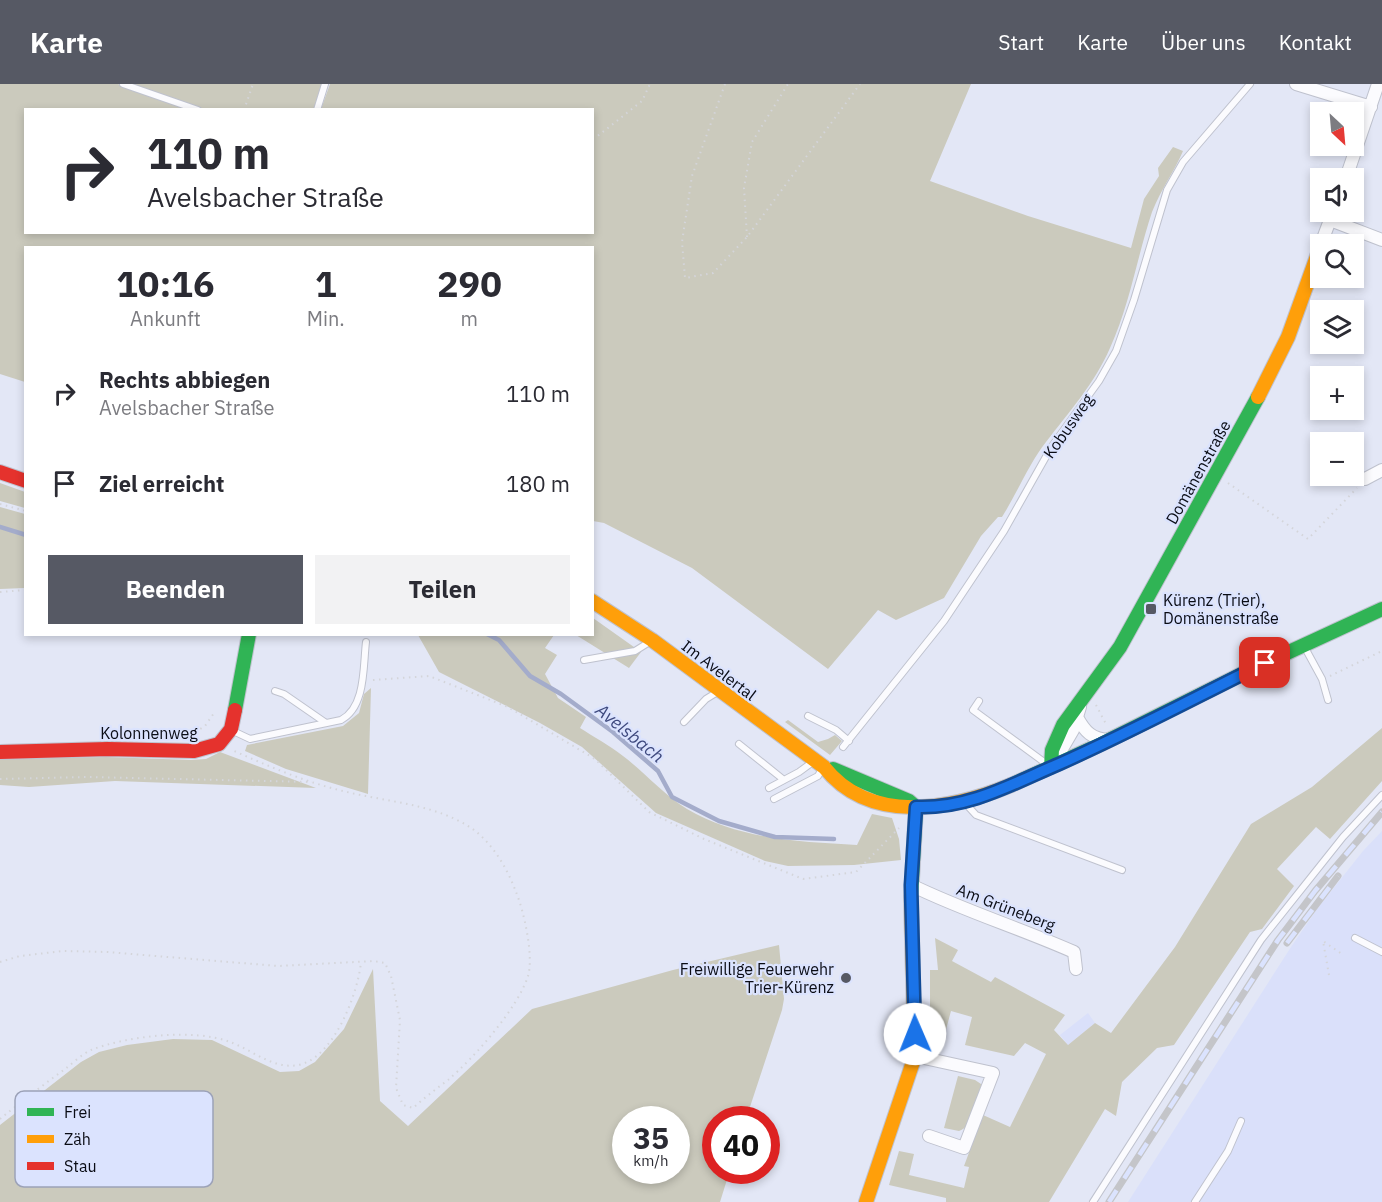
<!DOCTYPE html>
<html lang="de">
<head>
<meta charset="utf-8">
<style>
  :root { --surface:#fff; --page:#f2f2f3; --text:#2b2b33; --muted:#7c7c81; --accent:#565964 }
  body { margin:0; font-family:"IBM Plex Sans",sans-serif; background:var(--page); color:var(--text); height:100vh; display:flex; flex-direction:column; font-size:22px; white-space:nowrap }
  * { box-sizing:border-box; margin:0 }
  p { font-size:20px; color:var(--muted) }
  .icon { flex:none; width:33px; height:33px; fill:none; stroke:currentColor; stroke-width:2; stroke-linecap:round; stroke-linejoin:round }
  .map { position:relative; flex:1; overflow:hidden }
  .drawer { position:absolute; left:24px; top:162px; width:570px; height:390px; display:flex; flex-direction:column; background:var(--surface); border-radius:0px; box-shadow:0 3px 9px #0003 }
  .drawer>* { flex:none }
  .top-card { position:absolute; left:24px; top:24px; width:570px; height:126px; border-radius:0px; box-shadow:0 3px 9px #0003; background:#fff; color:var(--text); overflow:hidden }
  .needle { width:39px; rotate:154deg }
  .fabs { position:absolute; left:1310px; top:18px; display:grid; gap:12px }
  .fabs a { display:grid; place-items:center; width:54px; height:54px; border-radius:0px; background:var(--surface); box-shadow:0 3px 9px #0003; font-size:30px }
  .speed { position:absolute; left:612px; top:1022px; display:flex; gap:12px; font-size:30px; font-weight:700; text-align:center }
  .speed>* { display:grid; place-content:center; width:78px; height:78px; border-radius:50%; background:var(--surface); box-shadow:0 3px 9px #0003; line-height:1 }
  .speed small { font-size:15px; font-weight:400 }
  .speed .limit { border:9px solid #d22; background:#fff; color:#111 }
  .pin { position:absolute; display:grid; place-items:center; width:51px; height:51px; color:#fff; margin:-26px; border-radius:12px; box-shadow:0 3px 9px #0006 }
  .me { position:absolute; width:66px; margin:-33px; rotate:359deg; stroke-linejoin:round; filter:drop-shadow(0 0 4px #0008) }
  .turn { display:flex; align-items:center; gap:21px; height:126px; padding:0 24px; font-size:27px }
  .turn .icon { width:78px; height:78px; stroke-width:2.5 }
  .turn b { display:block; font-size:42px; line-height:51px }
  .eta { display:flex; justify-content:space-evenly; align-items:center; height:102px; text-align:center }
  .eta b { font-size:36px; font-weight:800; line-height:42px }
  .primary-button { display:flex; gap:12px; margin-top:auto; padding:12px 24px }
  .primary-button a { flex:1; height:69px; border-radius:0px; background:var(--accent); color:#fff; font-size:24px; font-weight:800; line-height:69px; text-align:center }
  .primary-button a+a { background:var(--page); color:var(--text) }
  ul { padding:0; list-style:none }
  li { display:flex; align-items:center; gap:18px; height:90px; padding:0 24px }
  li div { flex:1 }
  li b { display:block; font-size:22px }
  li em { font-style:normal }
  header { display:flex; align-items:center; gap:36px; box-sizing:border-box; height:84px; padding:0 30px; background:var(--accent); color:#fff }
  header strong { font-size:28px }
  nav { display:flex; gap:33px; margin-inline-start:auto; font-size:21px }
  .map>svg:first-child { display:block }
  .built { fill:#dae0fa }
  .green { fill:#cbcabd; fill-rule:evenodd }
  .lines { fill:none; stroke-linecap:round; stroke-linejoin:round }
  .stream { stroke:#a4accb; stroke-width:4.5 }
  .lane-casing { stroke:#bfc2ce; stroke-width:8 }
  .street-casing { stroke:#bfc2ce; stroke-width:14 }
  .fast-casing { stroke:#bfc2ce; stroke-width:16 }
  .slow-casing { stroke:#bfc2ce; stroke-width:16 }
  .jam-casing { stroke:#bfc2ce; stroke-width:16 }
  .path { stroke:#d4d5da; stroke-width:2; stroke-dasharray:1.5 4.5; stroke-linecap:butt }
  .lane { stroke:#fbfbfe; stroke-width:6 }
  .street { stroke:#fbfbfe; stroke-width:12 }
  .fast { stroke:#30b455; stroke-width:14 }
  .slow { stroke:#ff9f0a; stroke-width:14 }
  .jam { stroke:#e5322d; stroke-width:14 }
  .rail-casing { stroke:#c4c5c9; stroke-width:7 }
  .rail { stroke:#dbe3fe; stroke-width:4.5; stroke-dasharray:14; stroke-linecap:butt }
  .route-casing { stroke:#114b97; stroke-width:15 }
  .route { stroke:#1a73e8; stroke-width:10 }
  .poi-dot { fill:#565964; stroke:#dbe3fe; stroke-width:2 }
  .labels { text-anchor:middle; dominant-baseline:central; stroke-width:4.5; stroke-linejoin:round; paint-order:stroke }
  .street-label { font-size:16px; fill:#0a0c15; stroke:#dbe3fe }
  .poi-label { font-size:16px; fill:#0a0c15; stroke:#dbe3fe; text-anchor:start }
  .water-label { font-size:18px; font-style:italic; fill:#3f4a7f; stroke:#dbe3fe }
  .key { fill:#dbe3fe; stroke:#9ca2b8; stroke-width:1.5 }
  .key-label { font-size:16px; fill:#0a0c15 }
</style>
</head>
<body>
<header>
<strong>Karte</strong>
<nav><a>Start</a><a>Karte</a><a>Über uns</a><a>Kontakt</a></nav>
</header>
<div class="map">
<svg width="1382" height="1118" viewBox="0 0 1382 1118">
  <rect width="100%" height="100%" fill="#e3e7f6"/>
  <path class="built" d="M1382,747v371h-254l163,-255 26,-38 46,-58z
    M1088,929l7,10 -27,22 -8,-10z"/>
  <path class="green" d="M0,0h118l71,25 -163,1v122h566v-122l-271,-1 9,-25h641l-41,97 98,35 103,32 13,-49 15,-23 -1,-8 15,-21 10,4c-9,21 -22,38 -31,61 -15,45 -22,92 -42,136 -15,35 -41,64 -64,94 -16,20 -30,53 -44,75h-4l-17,19 -37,62 -48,22 -18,-10 -50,59 -136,-101 -88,-45 -11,-2 -1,-273h-566l-1,134 -25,-8z
    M129,0h196l-8,26 -117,-1z
    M0,399l25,9v16l-25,-7z
    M0,423l25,7v74l-25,1z
    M593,534l48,34 -12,16 -53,-33 16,-1z
    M418,551h136l-9,13 12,7 -12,19 13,24 28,19 -6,11c14,9 29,17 43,28 20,15 42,40 64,53 51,30 111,33 170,36l15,-31 20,4 7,21 2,21 -47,5 -66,1 -23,-5 -109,-48 -74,-66 -42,-24 -101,-51z
    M371,604l-3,106 -82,-25 -41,-18 2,-6 96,-19 16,-13 5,-19z
    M788,636l30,22 10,-3 7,-4 7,6 -12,14 -45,-33z
    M1382,644v53l-52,58 -14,-12 -39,42 17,17 -32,43 -12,3 -76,113 -17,3 -35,34 -6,34 -11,-7 -56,93h-103v-4l-57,-13 10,-34 15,3 -5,21 55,13 5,-21 -5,-1 19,-51 27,12 36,-73 -21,-11 -11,13 -49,-11 7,-28 -21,-6 -11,41 -6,4 -9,-9 5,-5v-72h8l-3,-32 23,12 -6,11 39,21 4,-5 70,38 -11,15 14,15 27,-22 16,10 64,-86 76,-123 61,-37z
    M220,668l96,36 -201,-7 -86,6 -29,-2v-26l106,-2 85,3 15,-1z
    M779,861l5,54 -2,11 -36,109h-30v51h14l-10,32h-720v-77l81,-63 18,-10 28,-7 46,-6 39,1 68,32 19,-1 16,-9 29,-33 29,-60 7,132 28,25 124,-117 141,-39zM626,1035h50v51h-50z
    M958,992l17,4 6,4c3,14 -7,42 -22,47l-15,-3z"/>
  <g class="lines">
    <path class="stream" d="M0,443l26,8
      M487,550l12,6 31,36 31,18 52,38 45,39 14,26 47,24 56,16 59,2"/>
    <g class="lane-casing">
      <path id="lane" d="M123,0l75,26
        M317,26l8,-26
        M1304,562l18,33 6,21
        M584,576l51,-9 16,-10
        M275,607l9,3 42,29
        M979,617l-6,9 75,55
        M808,632l28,14 13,11
        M684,638l22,-23 13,-8
        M231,646l19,9 91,-19c25,-13 22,-54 25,-78
        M739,660l45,36
        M843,663l101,-126 60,-90 48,-85 47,-65 17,-30 18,-51 33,-110 16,-28 67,-78
        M769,704l30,-16 15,-11
        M774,715l44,-23 5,-9
        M965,719l11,12 146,55
        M1355,854l27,14
        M1093,1118l168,-262 82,-103 39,-42
        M1195,1118l33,-51 13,-30"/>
    </g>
    <g class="street-casing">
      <path id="street" d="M1296,0l75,23
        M1346,94l32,-94
        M1330,136l52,20
        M1321,160l12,-32
        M1365,395l17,-9
        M1077,633c8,15 15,22 32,23
        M1052,682l21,-36 7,-23
        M911,801c53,26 109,43 163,67l2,17
        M915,972l78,17 -29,75 -35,-12"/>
    </g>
    <g class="fast-casing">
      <path id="fast" d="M235,626l14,-76
        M1051,683l1,-17 11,-25 57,-78 138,-250
        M833,685l76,32 7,6
        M1011,701l90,-41 147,-73 134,-62
        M911,814l5,-91"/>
    </g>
    <g class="slow-casing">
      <path id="slow" d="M1258,313l30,-60 32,-89
        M592,517l60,39 172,127c46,58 127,43 187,18
        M866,1118l49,-146 -4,-158"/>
    </g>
    <g class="jam-casing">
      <path id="jam" d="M0,388l26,9
        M0,668l108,-3 86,2 25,-7 12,-15 4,-19"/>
    </g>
    <path class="path" d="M725,0l-33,92 -10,66 3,36 28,-5 34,-36 113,-153
      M244,26l9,-26
      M592,53l7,-2 43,-34 8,-17
      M747,153l-3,-49 8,-46 36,-58
      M1228,399l80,56 49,-51
      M0,420l26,7
      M0,508l26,-2
      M1330,592l52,-25
      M373,596l56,-4 79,31 87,52 54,53 55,27 99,40 53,-7 43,-44
      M1096,621l10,19
      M190,651l15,-9 9,-13
      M0,695l87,-2 225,5
      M0,878l20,-6 43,-5 44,1 171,14 96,-5 11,2 6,13 9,44 -4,68 7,17 10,3c11,-10 23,-19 35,-28 26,-22 70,-72 80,-104 6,-19 -4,-65 -12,-84 -10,-27 -28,-57 -55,-70 -36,-19 -79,-21 -118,-31 -38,-9 -75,-25 -111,-41
      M1329,891l-6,-34 19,13
      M0,1035c21,-17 43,-34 65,-50 8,-6 17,-15 26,-19 36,-14 103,-22 139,-8 23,8 46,30 72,22 33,-10 56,-71 59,-102"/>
    <use href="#lane" class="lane"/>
    <use href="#street" class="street"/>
    <use href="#fast" class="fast"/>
    <use href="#slow" class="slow"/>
    <use href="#jam" class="jam"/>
    <g class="rail-casing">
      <path id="rail" d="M1287,859l51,-67
        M1109,1118l169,-262 37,-49 67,-79"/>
    </g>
    <use href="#rail" class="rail"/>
  </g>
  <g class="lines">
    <g class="route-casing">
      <path id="route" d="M915,950l-4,-149 5,-78c53,2 96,-23 143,-43 70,-31 137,-67 206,-101"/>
    </g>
    <use href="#route" class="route"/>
  </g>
  <g class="poi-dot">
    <rect x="1145" y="519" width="12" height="12" rx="3"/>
    <circle cx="846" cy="894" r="6"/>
  </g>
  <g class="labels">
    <g class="street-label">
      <text transform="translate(1068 342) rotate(-55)">Kobusweg</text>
      <text transform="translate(1198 388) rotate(-61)">Domänenstraße</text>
      <text transform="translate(719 586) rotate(37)">Im Avelertal</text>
      <text x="149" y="649">Kolonnenweg</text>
      <text transform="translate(1006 823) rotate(21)">Am Grüneberg</text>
    </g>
    <g class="poi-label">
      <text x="1163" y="516">Kürenz (Trier),<tspan x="1163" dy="18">Domänenstraße</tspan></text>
      <text x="834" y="885" text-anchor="end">Freiwillige Feuerwehr<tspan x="834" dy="18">Trier-Kürenz</tspan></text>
    </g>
    <g class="water-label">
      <text transform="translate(630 649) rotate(39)">Avelsbach</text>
    </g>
  </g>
  <rect x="15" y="1007" width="198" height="96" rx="9" class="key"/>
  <rect x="27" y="1024" width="27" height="8" fill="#30b455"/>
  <rect x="27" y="1051" width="27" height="8" fill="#ff9f0a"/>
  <rect x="27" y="1078" width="27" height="8" fill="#e5322d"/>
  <g class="key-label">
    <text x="64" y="1034">Frei</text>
    <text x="64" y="1061">Zäh</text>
    <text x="64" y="1088">Stau</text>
  </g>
</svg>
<div class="fabs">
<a><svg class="needle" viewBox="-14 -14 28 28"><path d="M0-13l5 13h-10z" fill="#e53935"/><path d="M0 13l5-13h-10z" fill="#7c7c81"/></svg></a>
<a><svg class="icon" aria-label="sound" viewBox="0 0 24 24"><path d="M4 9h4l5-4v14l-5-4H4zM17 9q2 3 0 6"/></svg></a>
<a><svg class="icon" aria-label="search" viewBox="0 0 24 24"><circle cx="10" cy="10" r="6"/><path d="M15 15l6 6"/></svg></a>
<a><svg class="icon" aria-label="layers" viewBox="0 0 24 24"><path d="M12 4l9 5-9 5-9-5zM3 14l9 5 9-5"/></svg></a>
<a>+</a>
<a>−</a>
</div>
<div class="speed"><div>35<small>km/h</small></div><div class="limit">40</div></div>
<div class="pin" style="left:1265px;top:579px;background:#d93025"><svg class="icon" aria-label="arrive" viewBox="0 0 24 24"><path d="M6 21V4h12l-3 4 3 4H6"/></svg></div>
<svg class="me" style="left:915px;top:950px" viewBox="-20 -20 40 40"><circle r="19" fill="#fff"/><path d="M0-13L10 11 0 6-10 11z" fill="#1a73e8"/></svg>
<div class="top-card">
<div class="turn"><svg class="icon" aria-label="right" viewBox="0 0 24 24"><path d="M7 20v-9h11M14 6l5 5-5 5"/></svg><div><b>110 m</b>Avelsbacher Straße</div></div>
</div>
<section class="drawer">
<div class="eta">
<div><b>10:16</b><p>Ankunft</p></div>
<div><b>1</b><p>Min.</p></div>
<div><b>290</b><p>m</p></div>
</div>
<ul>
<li><svg class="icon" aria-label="right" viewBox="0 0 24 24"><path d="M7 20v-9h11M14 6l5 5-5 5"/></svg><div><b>Rechts abbiegen</b><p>Avelsbacher Straße</p></div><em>110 m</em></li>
<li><svg class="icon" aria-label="arrive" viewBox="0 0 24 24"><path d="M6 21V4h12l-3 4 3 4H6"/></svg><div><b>Ziel erreicht</b></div><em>180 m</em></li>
</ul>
<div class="primary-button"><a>Beenden</a><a>Teilen</a></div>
</section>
</div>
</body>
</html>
